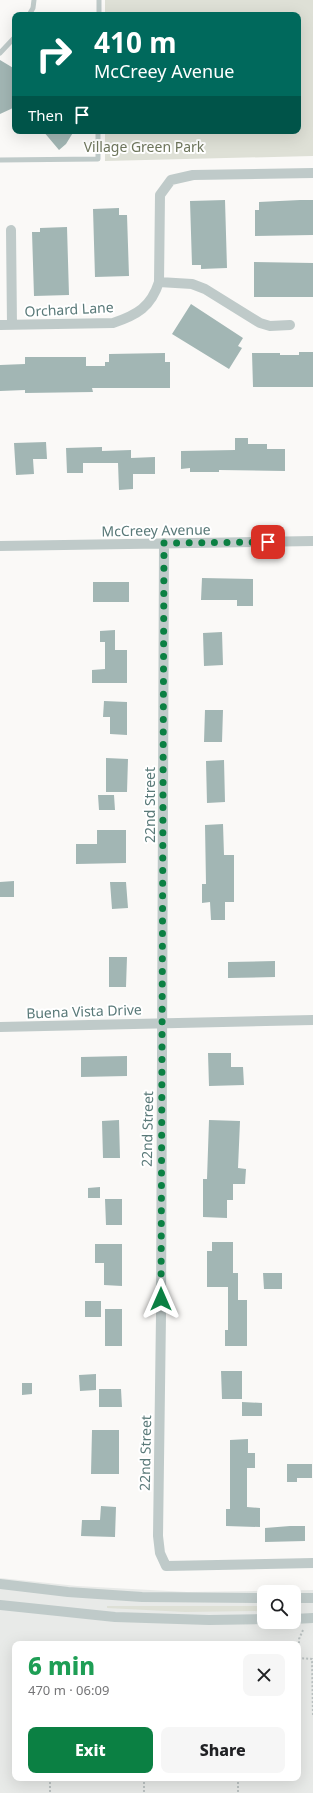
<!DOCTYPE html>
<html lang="en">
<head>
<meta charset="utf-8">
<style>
  :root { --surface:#fff; --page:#f6f6f6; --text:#202124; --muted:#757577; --accent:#0b8043 }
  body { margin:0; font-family:"Noto Sans",sans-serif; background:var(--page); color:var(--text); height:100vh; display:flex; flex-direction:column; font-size:15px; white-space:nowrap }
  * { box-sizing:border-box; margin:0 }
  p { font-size:13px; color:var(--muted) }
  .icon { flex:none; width:22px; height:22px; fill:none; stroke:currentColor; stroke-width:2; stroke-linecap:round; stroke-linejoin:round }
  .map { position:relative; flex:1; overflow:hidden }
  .panel { position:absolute; left:12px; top:1641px; width:289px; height:140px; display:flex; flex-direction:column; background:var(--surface); border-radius:8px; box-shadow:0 4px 16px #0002 }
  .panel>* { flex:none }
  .hud { position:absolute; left:12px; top:12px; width:289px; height:122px; border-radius:8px; box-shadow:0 4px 16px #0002; background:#00695c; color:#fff; overflow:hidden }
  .buttons { position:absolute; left:257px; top:1585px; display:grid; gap:8px }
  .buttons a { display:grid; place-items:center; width:44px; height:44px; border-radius:8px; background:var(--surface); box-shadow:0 4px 16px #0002; font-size:20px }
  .pin { position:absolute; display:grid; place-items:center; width:34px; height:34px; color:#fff; margin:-17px; border-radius:8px; box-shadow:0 2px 6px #0006 }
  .me { position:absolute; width:44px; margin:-22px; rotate:0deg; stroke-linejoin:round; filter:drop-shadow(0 0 3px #0008) }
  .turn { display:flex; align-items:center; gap:14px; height:84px; padding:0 16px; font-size:18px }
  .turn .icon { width:52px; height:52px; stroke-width:2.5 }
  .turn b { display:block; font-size:28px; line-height:34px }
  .then { display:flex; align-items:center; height:38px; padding:0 16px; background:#0003; gap:8px; font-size:15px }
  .round { display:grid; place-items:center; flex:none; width:42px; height:42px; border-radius:8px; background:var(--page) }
  .head { display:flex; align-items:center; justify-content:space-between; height:68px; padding:0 16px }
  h1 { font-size:24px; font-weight:800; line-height:30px; color:#1e9e55 }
  .cta { display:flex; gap:8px; margin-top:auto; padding:8px 16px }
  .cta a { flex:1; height:46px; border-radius:8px; background:var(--accent); color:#fff; font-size:16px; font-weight:800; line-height:46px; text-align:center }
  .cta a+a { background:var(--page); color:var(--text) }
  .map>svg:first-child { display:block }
  .built { fill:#e8eae8; fill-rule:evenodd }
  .green { fill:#dee0d6 }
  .building { fill:#a2b6b4 }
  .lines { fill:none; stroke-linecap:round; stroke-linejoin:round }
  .path { stroke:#bac1c1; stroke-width:2; stroke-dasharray:2 2; stroke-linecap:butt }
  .service { stroke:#bfcac9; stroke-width:5 }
  .minor { stroke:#bfcac9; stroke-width:10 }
  .route { stroke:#0b8043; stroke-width:7; stroke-dasharray:0 12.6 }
  .labels { text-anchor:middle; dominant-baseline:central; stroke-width:4; stroke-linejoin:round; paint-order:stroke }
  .park-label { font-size:14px; fill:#6f775d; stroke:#fff }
  .street-label { font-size:14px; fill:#597978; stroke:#fff }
</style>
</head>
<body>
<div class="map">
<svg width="313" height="1793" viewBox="0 0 313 1793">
  <rect width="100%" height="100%" fill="#faf9f7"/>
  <path class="built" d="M0,1578l77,8 110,6 126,-2v203h-313zM264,1592h30v30h-30zM15,1644h283v134h-283z"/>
  <path class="green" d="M105,0h208v156l-208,5v-30h193v-116h-193z
    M107,1606h157v5l-79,1 -78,-4z"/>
  <path class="building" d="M0,60l15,9v36l-2,3 -13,6z
    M43,131h31l-8,13 -7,6z
    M225,200l2,68 -26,1v-4h-9l-2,-64z
    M300,200h13v35l-58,1v-26h4v-8z
    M119,208v7h8l2,61 -34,1 -2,-68z
    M67,227l2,68 -35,1 -2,-64h8v-4z
    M254,262l59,1v34h-59z
    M191,304l52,34 -5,8 4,2 -13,21 -57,-35z
    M299,352h14v35h-60l-1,-34h28v2h19z
    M165,353v9h5v26h-78l1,4 -68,1v-3l-25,1v-26l25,-1v-7h61v9h19v-4h4v-8z
    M235,438h13v6h19v5h18v22l-66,-1v2h-29v-4l-9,1v-18l54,-1z
    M46,442l1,17h-14l1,15 -18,1 -2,-32z
    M102,447v4l29,-1v8l24,-1v17h-22v15l-14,1 -1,-27h-35v10h-16l-1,-25z
    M202,578l51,1v27h-16v-6h-36z
    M93,582h36v20h-36z
    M115,630v20h12v33h-35v-13l13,-1v-27h-5v-11z
    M222,632l1,33 -19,1 -1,-33z
    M104,701l23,1v33l-17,-1v-17h-7z
    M205,710h18l-1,32h-18z
    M106,758l22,1 -1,33h-21z
    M224,760l1,42 -18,1 -1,-42z
    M98,795h16l1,15h-16z
    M223,824l1,31h10v47h-9v18h-14l-1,-18 -8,1v-19h4l-1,-59z
    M97,830h29v33l-50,1v-20h21z
    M14,881v16h-14v-15z
    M110,882h16l2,26 -16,1z
    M109,957h18l-1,30h-17z
    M275,961v16l-47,1v-16z
    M208,1053h23v14h12l1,18 -35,1z
    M127,1056v20l-46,1v-20z
    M119,1120l1,38h-17l-1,-37z
    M209,1120l31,1 -2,47 8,1 -1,15h-12v16h-6v18l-24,-1v-38h4z
    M100,1187v11h-12v-10z
    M105,1199h17v26h-16z
    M212,1242h21v31h5v27h9v46h-22v-16h3v-43h-21v-36h5z
    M95,1244h27v42l-18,-1v-22h-9z
    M263,1273h19v16h-18z
    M85,1301h16v16h-16z
    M105,1309h17v37h-17z
    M221,1371h21v28h-20z
    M96,1374v16l-16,1 -1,-16z
    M22,1383h10v11l-10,1z
    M99,1389h22l1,18h-23z
    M242,1402l20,1v13h-20z
    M92,1430h27v44h-28z
    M248,1439v14h7v15h-8v39l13,1v19l-34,-1v-17h4v-69z
    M287,1464h25v14h-15v4h-10z
    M101,1506l15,1 -1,30 -34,-1 1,-16h18z
    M290,1526h15v15l-40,1v-14z"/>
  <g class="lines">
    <path class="path" d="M303,1630l-4,9v19l13,1 1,58
      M50,1778v15
      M144,1778v15
      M238,1778v15"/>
    <path class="service" d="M29,15l4,-7 1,-8
      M99,15v-15
      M0,53l15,-16
      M0,160l98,-1v-28"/>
    <path class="minor" d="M11,230l1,95
      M159,282l33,2 13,5 55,34 10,3 20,-1
      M0,325l113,-2c24,-8 38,-16 46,-41l1,-87 11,-15 22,-5 120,-2
      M164,543l-3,772 -3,221 2,17 6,13 147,-3
      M0,546l313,-5
      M0,1027l313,-7
      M0,1584l68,8 74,5 122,1
      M294,1598h19
      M0,1605l115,12 94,3 55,-1
      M294,1619l19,-1"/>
  </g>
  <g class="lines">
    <path class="route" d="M161,1299l3,-756 104,-1"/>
  </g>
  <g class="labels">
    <g class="park-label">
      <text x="144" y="146">Village Green Park</text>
    </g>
    <g class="street-label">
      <text transform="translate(69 309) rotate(-3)">Orchard Lane</text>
      <text transform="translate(156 530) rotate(-1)">McCreey Avenue</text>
      <text transform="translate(149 805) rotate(-90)">22nd Street</text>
      <text transform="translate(84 1011) rotate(-2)">Buena Vista Drive</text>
      <text transform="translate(147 1129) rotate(-89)">22nd Street</text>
      <text transform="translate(145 1453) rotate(-89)">22nd Street</text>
    </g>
  </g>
</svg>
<div class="buttons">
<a><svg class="icon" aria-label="search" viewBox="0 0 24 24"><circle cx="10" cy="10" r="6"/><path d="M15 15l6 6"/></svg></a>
</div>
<div class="pin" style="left:268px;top:542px;background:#d93025"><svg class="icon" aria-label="arrive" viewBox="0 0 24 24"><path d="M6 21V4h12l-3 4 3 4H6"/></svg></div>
<svg class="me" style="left:161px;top:1299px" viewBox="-20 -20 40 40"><path d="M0-17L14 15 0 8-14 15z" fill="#0b8043" stroke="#fff" stroke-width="4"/></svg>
<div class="hud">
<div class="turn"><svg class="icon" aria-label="right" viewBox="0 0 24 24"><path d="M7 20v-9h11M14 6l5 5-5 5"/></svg><div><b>410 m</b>McCreey Avenue</div></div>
<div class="then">Then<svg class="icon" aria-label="arrive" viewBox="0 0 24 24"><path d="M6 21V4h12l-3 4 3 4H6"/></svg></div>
</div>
<section class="panel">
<div class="head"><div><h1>6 min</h1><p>470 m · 06:09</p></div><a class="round"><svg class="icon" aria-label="close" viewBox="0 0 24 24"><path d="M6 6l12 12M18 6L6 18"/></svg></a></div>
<div class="cta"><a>Exit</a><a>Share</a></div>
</section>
</div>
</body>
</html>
